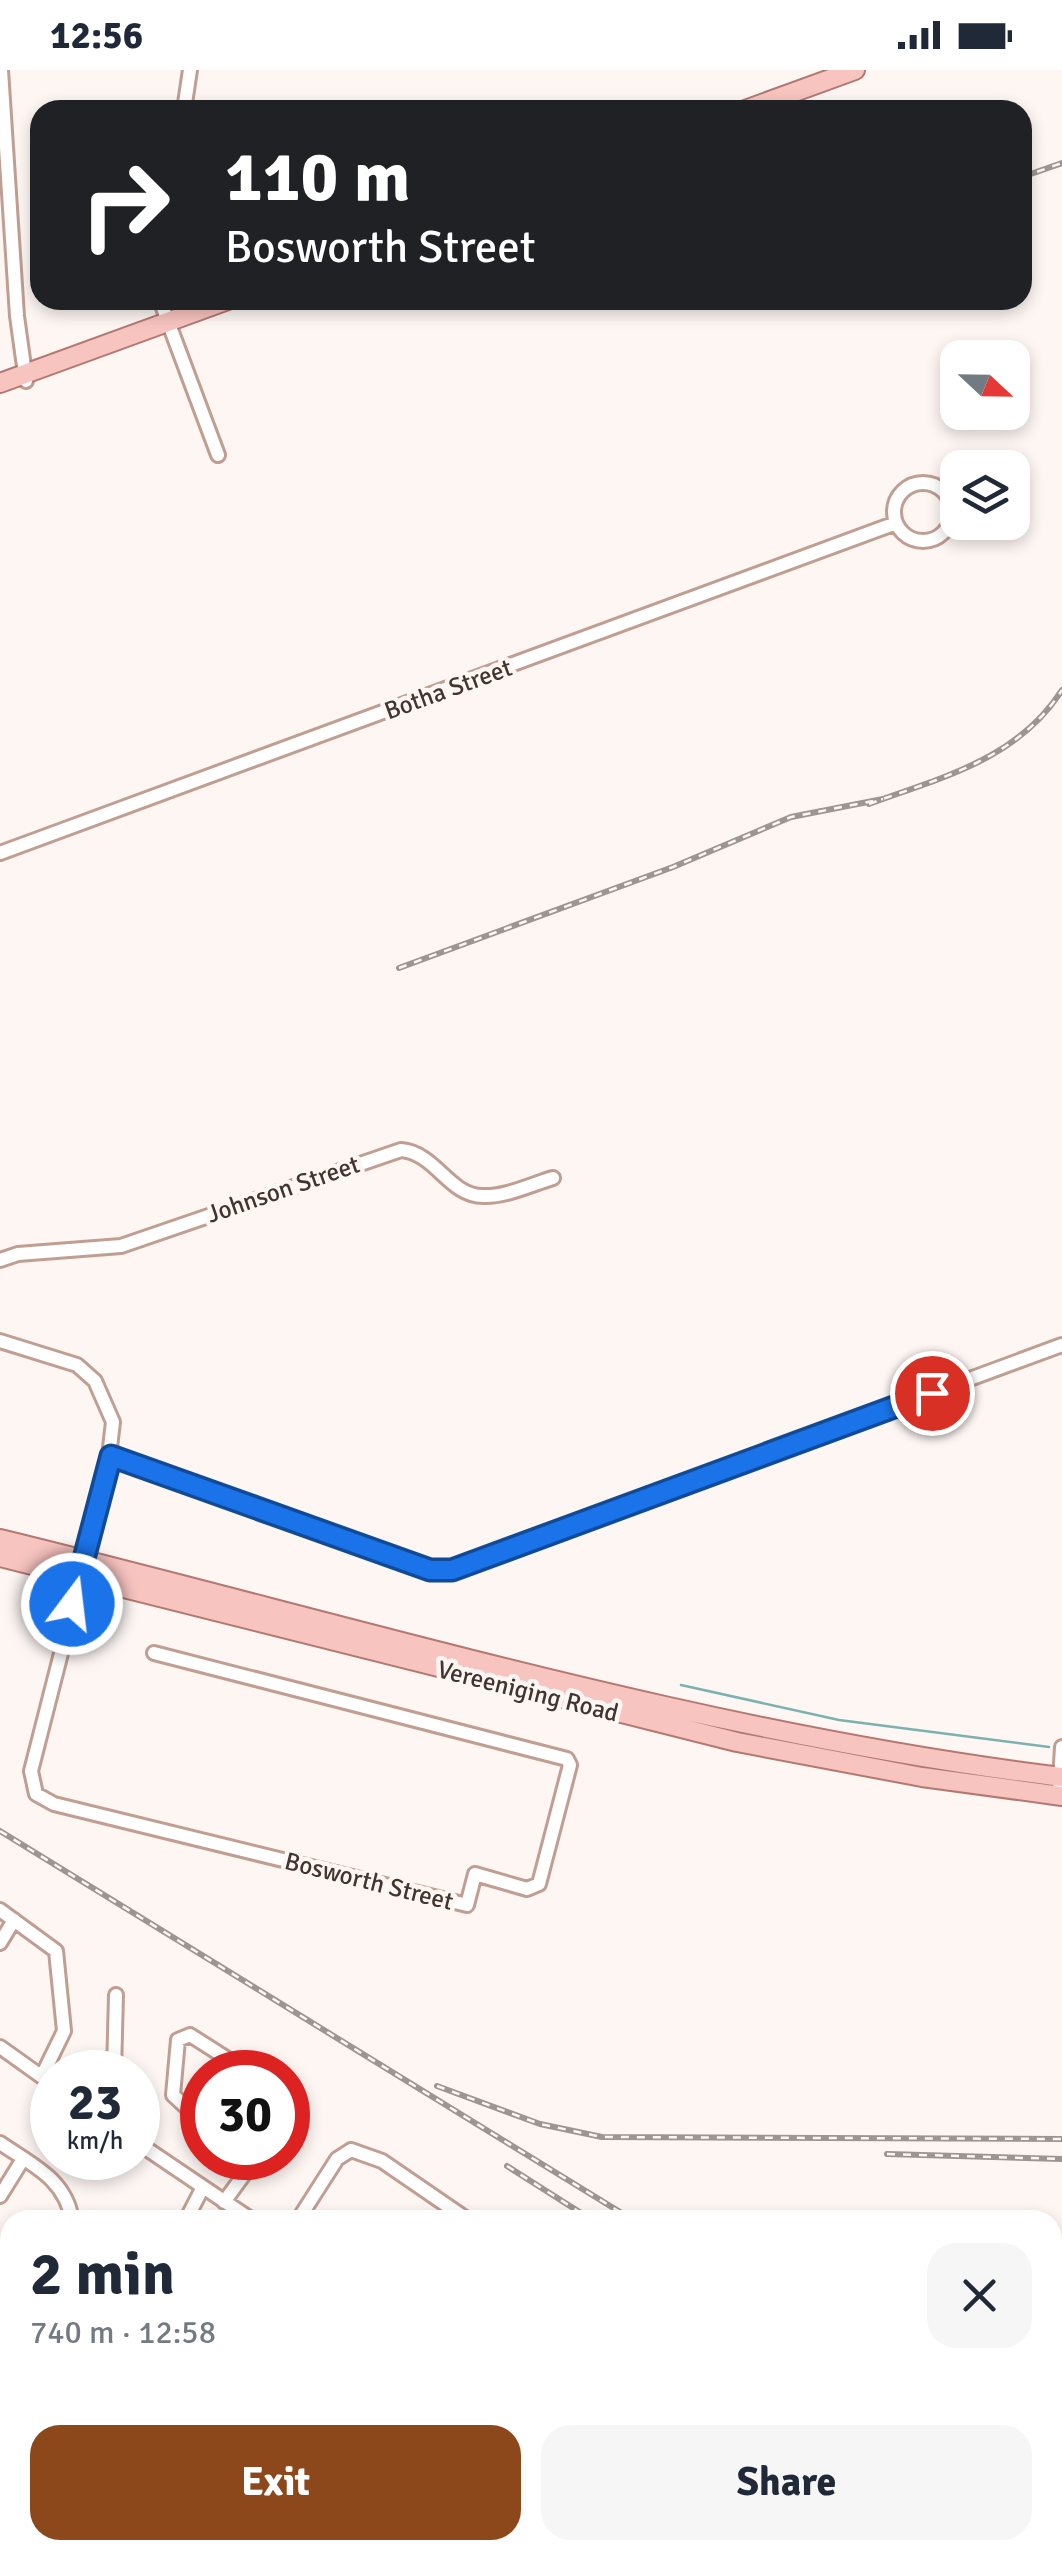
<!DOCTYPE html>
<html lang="en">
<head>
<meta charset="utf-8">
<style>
  :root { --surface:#fff; --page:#f6f6f7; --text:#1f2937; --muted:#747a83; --accent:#8c481a }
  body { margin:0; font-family:Signika,sans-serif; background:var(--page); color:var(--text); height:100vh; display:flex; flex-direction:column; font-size:38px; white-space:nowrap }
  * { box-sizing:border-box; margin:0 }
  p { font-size:32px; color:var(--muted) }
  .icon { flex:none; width:55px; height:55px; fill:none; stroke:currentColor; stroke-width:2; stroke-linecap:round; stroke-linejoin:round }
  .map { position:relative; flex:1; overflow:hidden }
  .details { position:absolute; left:0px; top:2140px; width:1062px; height:350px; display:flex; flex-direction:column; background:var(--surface); border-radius:30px 30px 0 0; box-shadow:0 5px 15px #0003 }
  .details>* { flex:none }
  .guide { position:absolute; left:30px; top:30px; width:1002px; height:210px; border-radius:30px; box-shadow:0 5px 15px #0003; background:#202124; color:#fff; overflow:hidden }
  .needle { width:65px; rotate:112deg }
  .tools { position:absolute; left:940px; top:270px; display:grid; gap:20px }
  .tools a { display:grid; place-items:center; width:90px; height:90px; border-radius:20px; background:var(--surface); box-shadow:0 5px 15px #0003; font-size:50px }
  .speed { position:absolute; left:30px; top:1980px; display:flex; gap:20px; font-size:50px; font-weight:700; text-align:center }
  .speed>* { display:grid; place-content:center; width:130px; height:130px; border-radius:50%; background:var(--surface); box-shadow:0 5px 15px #0003; line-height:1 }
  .speed small { font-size:25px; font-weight:400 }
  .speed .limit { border:15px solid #d22; background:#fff; color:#111 }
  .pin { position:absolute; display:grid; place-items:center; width:85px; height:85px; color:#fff; margin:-42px; border:5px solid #fff; border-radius:50%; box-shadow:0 2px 10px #0007 }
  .me { position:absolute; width:110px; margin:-55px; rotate:15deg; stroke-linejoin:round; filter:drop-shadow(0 0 8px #0008) }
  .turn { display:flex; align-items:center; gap:35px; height:210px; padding:0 30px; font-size:45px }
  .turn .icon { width:130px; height:130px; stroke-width:2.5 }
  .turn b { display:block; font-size:70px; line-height:85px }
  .round { display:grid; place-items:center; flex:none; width:105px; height:105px; border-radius:30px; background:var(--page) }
  .head { display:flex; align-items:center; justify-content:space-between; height:170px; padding:0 30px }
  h1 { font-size:60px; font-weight:800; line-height:75px }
  .cta { display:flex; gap:20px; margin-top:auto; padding:20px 30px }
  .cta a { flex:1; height:115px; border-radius:30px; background:var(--accent); color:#fff; font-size:40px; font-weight:800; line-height:115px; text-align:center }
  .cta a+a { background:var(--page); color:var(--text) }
  .status { display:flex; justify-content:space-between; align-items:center; height:70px; padding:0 50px; background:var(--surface); direction:ltr }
  .status svg { height:28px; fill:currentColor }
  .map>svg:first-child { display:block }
  .green { fill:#b7dbbd }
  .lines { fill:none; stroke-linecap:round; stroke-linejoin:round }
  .stream { stroke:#7bb1b1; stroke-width:2.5 }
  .minor-casing { stroke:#c09e91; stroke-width:18 }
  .major-casing { stroke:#b47872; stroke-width:22 }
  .minor { stroke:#fff; stroke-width:12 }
  .major { stroke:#f7c4c0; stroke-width:18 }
  .rail-casing { stroke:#9e9490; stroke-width:6 }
  .rail { stroke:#fdf6f3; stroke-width:2.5; stroke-dasharray:8; stroke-linecap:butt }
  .route-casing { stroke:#114b97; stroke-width:25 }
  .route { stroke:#1a73e8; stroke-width:18 }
  .labels { text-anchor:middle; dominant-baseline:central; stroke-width:9; stroke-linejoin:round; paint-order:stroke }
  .street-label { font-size:25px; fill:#42342f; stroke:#fdf6f3 }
</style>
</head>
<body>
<div class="status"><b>12:56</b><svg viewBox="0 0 49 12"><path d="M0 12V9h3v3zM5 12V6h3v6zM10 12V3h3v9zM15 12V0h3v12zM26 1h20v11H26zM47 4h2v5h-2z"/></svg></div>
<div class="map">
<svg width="1062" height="2490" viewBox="0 0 1062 2490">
  <rect width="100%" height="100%" fill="#fdf6f3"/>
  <path class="green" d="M719,2480h60l12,10h-83z"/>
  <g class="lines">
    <path class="stream" d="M681,1615l158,35 210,27"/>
    <g class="minor-casing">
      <path id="minor" d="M1,0l16,246 9,65
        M184,40l6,-40
        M160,230l58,155
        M894 442a29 29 0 1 1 58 0a29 29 0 1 1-58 0Z
        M0,783l896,-330
        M0,1190l18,-6 103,-8 280,-96c35,3 48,46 82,46 23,1 49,-12 70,-18
        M0,1271l77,24 18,16 18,41 -6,51 -76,298 5,23 18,10 413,101 8,-31 52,15 12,-5 31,-119 -3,-6 -413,-106
        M111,1386l319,114h22l610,-225
        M1059,1726l3,-49
        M0,1840l56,41 8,80 -22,45
        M0,1873l14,-23
        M0,1977l52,37
        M114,2002l2,-77
        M202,2052l-29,-27 5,-55 12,-5 58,37
        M0,2073c32,22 66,36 72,77
        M138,2073l114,77
        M0,2126l23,-37
        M224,2132l32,-44
        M186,2150l17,-33
        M298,2150l39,-61 14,-9 31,11 86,59
        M0,2278l10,4
        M0,2371l10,9
        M0,2467l10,9
        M14,2480l11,10
        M190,2480l10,10
        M330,2480l14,10
        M587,2480l4,10
        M666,2480l3,10
        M810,2480l14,10
        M892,2480l16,10
        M55,2490l4,-10
        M514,2490l35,-10
        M830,2490l6,-10"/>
    </g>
    <g class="major-casing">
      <path id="major" d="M745,40l110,-40
        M0,313l228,-83
        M0,1469c353,86 701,194 1062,238
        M0,1487l737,185 185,35 140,19"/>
    </g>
    <use href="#minor" class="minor"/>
    <use href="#major" class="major"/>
    <g class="rail-casing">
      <path id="rail" d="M1022,107l40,-14
        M869,734c73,-27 148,-44 193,-114
        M399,898l274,-101 118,-50 92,-18
        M0,1761l633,389
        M437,2016l103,38 62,13 460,2
        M887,2084l175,5
        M507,2096l74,47
        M1052,2276l10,5
        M1052,2414l10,6"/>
    </g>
    <use href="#rail" class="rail"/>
  </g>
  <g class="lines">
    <g class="route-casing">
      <path id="route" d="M72,1534l39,-148 319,114h22l480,-177"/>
    </g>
    <use href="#route" class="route"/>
  </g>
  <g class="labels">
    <g class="street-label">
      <text transform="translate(448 619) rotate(-20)">Botha Street</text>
      <text transform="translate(283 1119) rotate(-19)">Johnson Street</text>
      <text transform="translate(528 1621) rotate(14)">Vereeniging Road</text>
      <text transform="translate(369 1811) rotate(14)">Bosworth Street</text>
    </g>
  </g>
</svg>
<div class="tools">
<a><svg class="needle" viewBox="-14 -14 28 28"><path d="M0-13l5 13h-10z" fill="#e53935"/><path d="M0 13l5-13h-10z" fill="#747a83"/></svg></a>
<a><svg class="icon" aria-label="layers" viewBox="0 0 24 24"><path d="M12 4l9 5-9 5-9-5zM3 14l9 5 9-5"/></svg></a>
</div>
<div class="speed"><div>23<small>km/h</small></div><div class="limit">30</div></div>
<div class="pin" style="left:932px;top:1323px;background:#d93025"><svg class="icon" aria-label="arrive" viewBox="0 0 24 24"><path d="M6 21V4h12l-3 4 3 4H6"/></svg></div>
<svg class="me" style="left:72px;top:1534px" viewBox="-20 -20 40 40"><circle r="17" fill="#1a73e8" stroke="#fff" stroke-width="3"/><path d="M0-11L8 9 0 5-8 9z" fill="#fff"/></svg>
<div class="guide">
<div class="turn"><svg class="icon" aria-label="right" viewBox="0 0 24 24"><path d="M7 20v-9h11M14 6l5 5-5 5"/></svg><div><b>110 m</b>Bosworth Street</div></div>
</div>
<section class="details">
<div class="head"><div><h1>2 min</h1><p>740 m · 12:58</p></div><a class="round"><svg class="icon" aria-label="close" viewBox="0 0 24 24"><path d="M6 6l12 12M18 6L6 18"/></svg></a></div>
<div class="cta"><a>Exit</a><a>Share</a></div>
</section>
</div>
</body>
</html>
